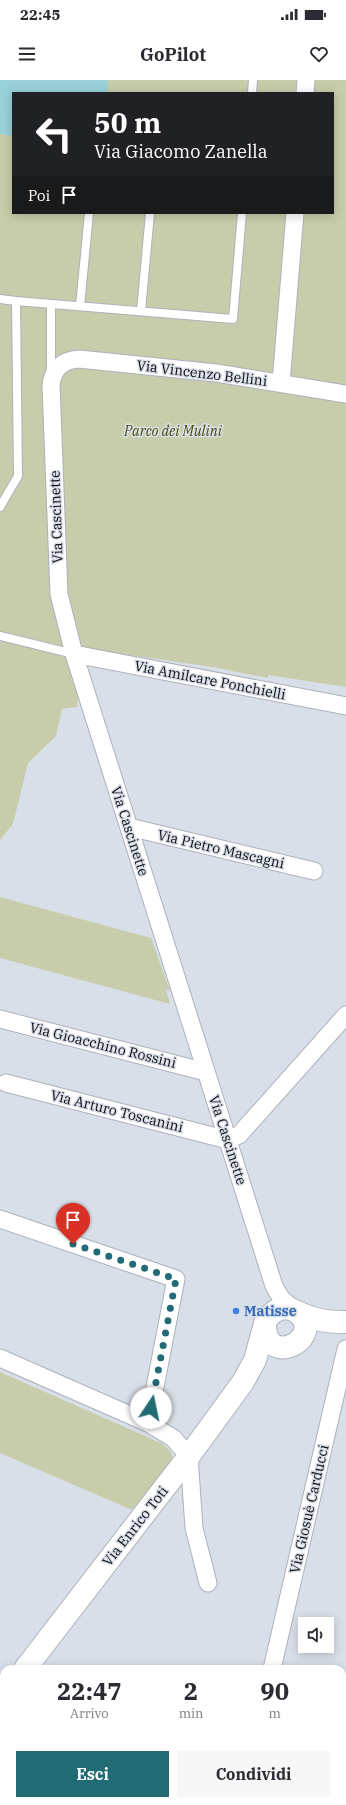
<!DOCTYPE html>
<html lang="it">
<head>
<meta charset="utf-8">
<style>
  :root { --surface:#fff; --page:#f7f7f7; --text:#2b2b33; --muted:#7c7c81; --accent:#216b74 }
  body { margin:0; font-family:"IBM Plex Serif",serif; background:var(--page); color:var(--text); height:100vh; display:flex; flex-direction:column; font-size:15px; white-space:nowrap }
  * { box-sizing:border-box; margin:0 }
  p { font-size:13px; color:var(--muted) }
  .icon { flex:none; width:22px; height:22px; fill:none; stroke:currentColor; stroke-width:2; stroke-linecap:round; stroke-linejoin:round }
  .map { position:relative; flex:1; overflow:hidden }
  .side { position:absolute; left:0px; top:1585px; width:346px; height:140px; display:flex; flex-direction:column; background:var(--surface); border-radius:12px 12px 0 0; box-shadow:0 2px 10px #0003 }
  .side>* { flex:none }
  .hud { position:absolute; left:12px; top:12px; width:322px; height:122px; border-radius:0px; box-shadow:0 2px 10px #0003; background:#202124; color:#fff; overflow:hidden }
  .controls { position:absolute; left:298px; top:1537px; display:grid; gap:8px }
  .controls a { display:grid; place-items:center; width:36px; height:36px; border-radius:0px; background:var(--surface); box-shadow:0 2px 10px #0003; font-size:20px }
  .pin { position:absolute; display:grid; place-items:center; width:34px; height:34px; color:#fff; margin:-41px -17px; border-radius:50% 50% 50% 0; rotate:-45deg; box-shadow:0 0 4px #0007 }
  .pin .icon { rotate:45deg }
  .me { position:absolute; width:44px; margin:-22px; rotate:11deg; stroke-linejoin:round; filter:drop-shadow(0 0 3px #0008) }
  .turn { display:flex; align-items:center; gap:14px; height:84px; padding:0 16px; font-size:18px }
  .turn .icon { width:52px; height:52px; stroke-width:2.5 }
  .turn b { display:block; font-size:28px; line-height:34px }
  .then { display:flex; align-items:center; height:38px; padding:0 16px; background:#0003; gap:8px; font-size:15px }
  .eta { display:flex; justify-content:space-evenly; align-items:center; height:68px; text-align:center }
  .eta b { font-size:24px; font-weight:800; line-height:28px }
  .action { display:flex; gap:8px; margin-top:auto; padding:8px 16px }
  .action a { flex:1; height:46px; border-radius:0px; background:var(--accent); color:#fff; font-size:16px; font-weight:800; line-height:46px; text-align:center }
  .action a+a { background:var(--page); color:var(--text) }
  .status { display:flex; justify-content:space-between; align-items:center; height:28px; padding:0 20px; background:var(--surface); direction:ltr }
  .status svg { height:11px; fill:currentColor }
  header { display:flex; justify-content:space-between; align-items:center; height:52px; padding:0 16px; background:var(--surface); font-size:18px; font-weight:800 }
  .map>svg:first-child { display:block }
  .green { fill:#c7cdaa; fill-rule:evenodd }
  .water { fill:#99d1d9 }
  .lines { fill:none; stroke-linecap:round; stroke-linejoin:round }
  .lane-casing { stroke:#acb2bb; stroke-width:10 }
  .street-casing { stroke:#acb2bb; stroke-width:19 }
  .secondary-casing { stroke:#acb2bb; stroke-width:24 }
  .lane { stroke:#fff; stroke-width:8 }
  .street { stroke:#fff; stroke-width:17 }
  .secondary { stroke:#fff; stroke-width:22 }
  .route { stroke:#216b74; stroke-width:7; stroke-dasharray:0 12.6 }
  .shop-dot { fill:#3f7fe0; stroke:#d9dfe8; stroke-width:1.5 }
  .labels { text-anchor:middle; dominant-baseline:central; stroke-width:3; stroke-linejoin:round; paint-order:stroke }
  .street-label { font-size:14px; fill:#0e1013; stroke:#d9dfe8 }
  .park-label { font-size:14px; font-style:italic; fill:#474d05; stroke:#d9dfe8 }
  .shop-label { font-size:14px; font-weight:bold; fill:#366cbe; stroke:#d9dfe8; text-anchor:start }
</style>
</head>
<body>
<div class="status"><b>22:45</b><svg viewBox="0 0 49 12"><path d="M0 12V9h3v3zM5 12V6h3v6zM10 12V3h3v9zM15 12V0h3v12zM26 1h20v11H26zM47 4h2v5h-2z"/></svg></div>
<header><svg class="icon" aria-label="menu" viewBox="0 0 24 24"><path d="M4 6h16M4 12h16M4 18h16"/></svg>GoPilot<svg class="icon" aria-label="heart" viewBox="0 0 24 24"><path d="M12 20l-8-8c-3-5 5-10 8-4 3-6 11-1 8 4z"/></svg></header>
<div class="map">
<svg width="346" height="1725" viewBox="0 0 346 1725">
  <rect width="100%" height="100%" fill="#d9dfe8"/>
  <path class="green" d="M0,0h346v607l-78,-12v3l-56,-11 -117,-17 -14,19 -4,38 -15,2 -6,27 -28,27 -15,61 -13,16zM13,13h320v120h-320z
    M0,817l151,41 19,53 -4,-1 4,14 -170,-46z
    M0,1292l161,71c8,6 13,10 11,20l-40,47 -132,-57z
    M145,1721h107l2,4h-115z"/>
  <path class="water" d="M0,0h108l-1,13h-94v43l-13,-2z"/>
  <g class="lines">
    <g class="lane-casing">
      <path id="lane" d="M252,13l1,-13
        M0,219l16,2 2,175 -18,31
        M16,221l217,18 9,-106
        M51,224v69
        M80,226l9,-93
        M141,231l9,-98
        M0,556l74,18"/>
    </g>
    <g class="street-casing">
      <path id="street" d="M305,13l1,-13
        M281,303l14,-170
        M74,574l272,52
        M129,747l185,44
        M0,939l206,53
        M6,1003l222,57 11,-5 107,-120
        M0,1139l176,60 -28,144 25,15 16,18 5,72 14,55
        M295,1231l-14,-13 -7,-12 -200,-632 -15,-60 -8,-209c2,-16 11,-25 28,-26l137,14 130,21
        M0,1278l148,65
        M272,1589l74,-320"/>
    </g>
    <g class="secondary-casing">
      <path id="secondary" d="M295,1231c19,9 30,11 51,11
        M25,1589l164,-213 54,-74 12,-22 11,-40c8,-11 20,-16 32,-7 28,24 -30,56 -33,14
        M0,1621l4,-5"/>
    </g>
    <use href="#lane" class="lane"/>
    <use href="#street" class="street"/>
    <use href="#secondary" class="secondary"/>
  </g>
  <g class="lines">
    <path class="route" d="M73,1164l103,35 -25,129"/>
  </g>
  <circle class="shop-dot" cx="236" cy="1231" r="4"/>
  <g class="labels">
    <g class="street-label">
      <text transform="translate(202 293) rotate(7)">Via Vincenzo Bellini</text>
      <text transform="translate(56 437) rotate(-92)">Via Cascinette</text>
      <text transform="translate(210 600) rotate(11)">Via Amilcare Ponchielli</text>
      <text transform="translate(130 751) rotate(72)">Via Cascinette</text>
      <text transform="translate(221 769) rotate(13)">Via Pietro Mascagni</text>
      <text transform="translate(103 965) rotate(14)">Via Gioacchino Rossini</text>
      <text transform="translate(117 1031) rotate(14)">Via Arturo Toscanini</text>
      <text transform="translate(228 1060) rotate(72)">Via Cascinette</text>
      <text transform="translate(309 1429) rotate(-77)">Via Giosuè Carducci</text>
      <text transform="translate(135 1446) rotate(-52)">Via Enrico Toti</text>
    </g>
    <g class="park-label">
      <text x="173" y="351">Parco dei Mulini</text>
    </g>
    <g class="shop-label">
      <text x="244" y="1231">Matisse</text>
    </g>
  </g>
</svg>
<div class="controls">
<a><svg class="icon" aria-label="sound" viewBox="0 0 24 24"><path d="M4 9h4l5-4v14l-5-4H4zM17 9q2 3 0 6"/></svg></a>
</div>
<div class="pin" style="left:73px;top:1164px;background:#d93025"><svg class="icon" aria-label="arrive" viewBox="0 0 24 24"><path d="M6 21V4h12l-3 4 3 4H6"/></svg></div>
<svg class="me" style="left:151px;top:1328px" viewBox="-20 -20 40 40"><circle r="19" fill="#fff"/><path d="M0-13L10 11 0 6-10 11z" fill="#216b74"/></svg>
<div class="hud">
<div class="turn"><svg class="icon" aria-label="left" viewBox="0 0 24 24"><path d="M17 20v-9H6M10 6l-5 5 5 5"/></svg><div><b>50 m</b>Via Giacomo Zanella</div></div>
<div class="then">Poi<svg class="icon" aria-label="arrive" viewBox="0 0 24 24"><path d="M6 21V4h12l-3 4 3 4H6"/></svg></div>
</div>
<section class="side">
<div class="eta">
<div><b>22:47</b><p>Arrivo</p></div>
<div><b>2</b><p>min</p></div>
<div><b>90</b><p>m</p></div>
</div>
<div class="action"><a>Esci</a><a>Condividi</a></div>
</section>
</div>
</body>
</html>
